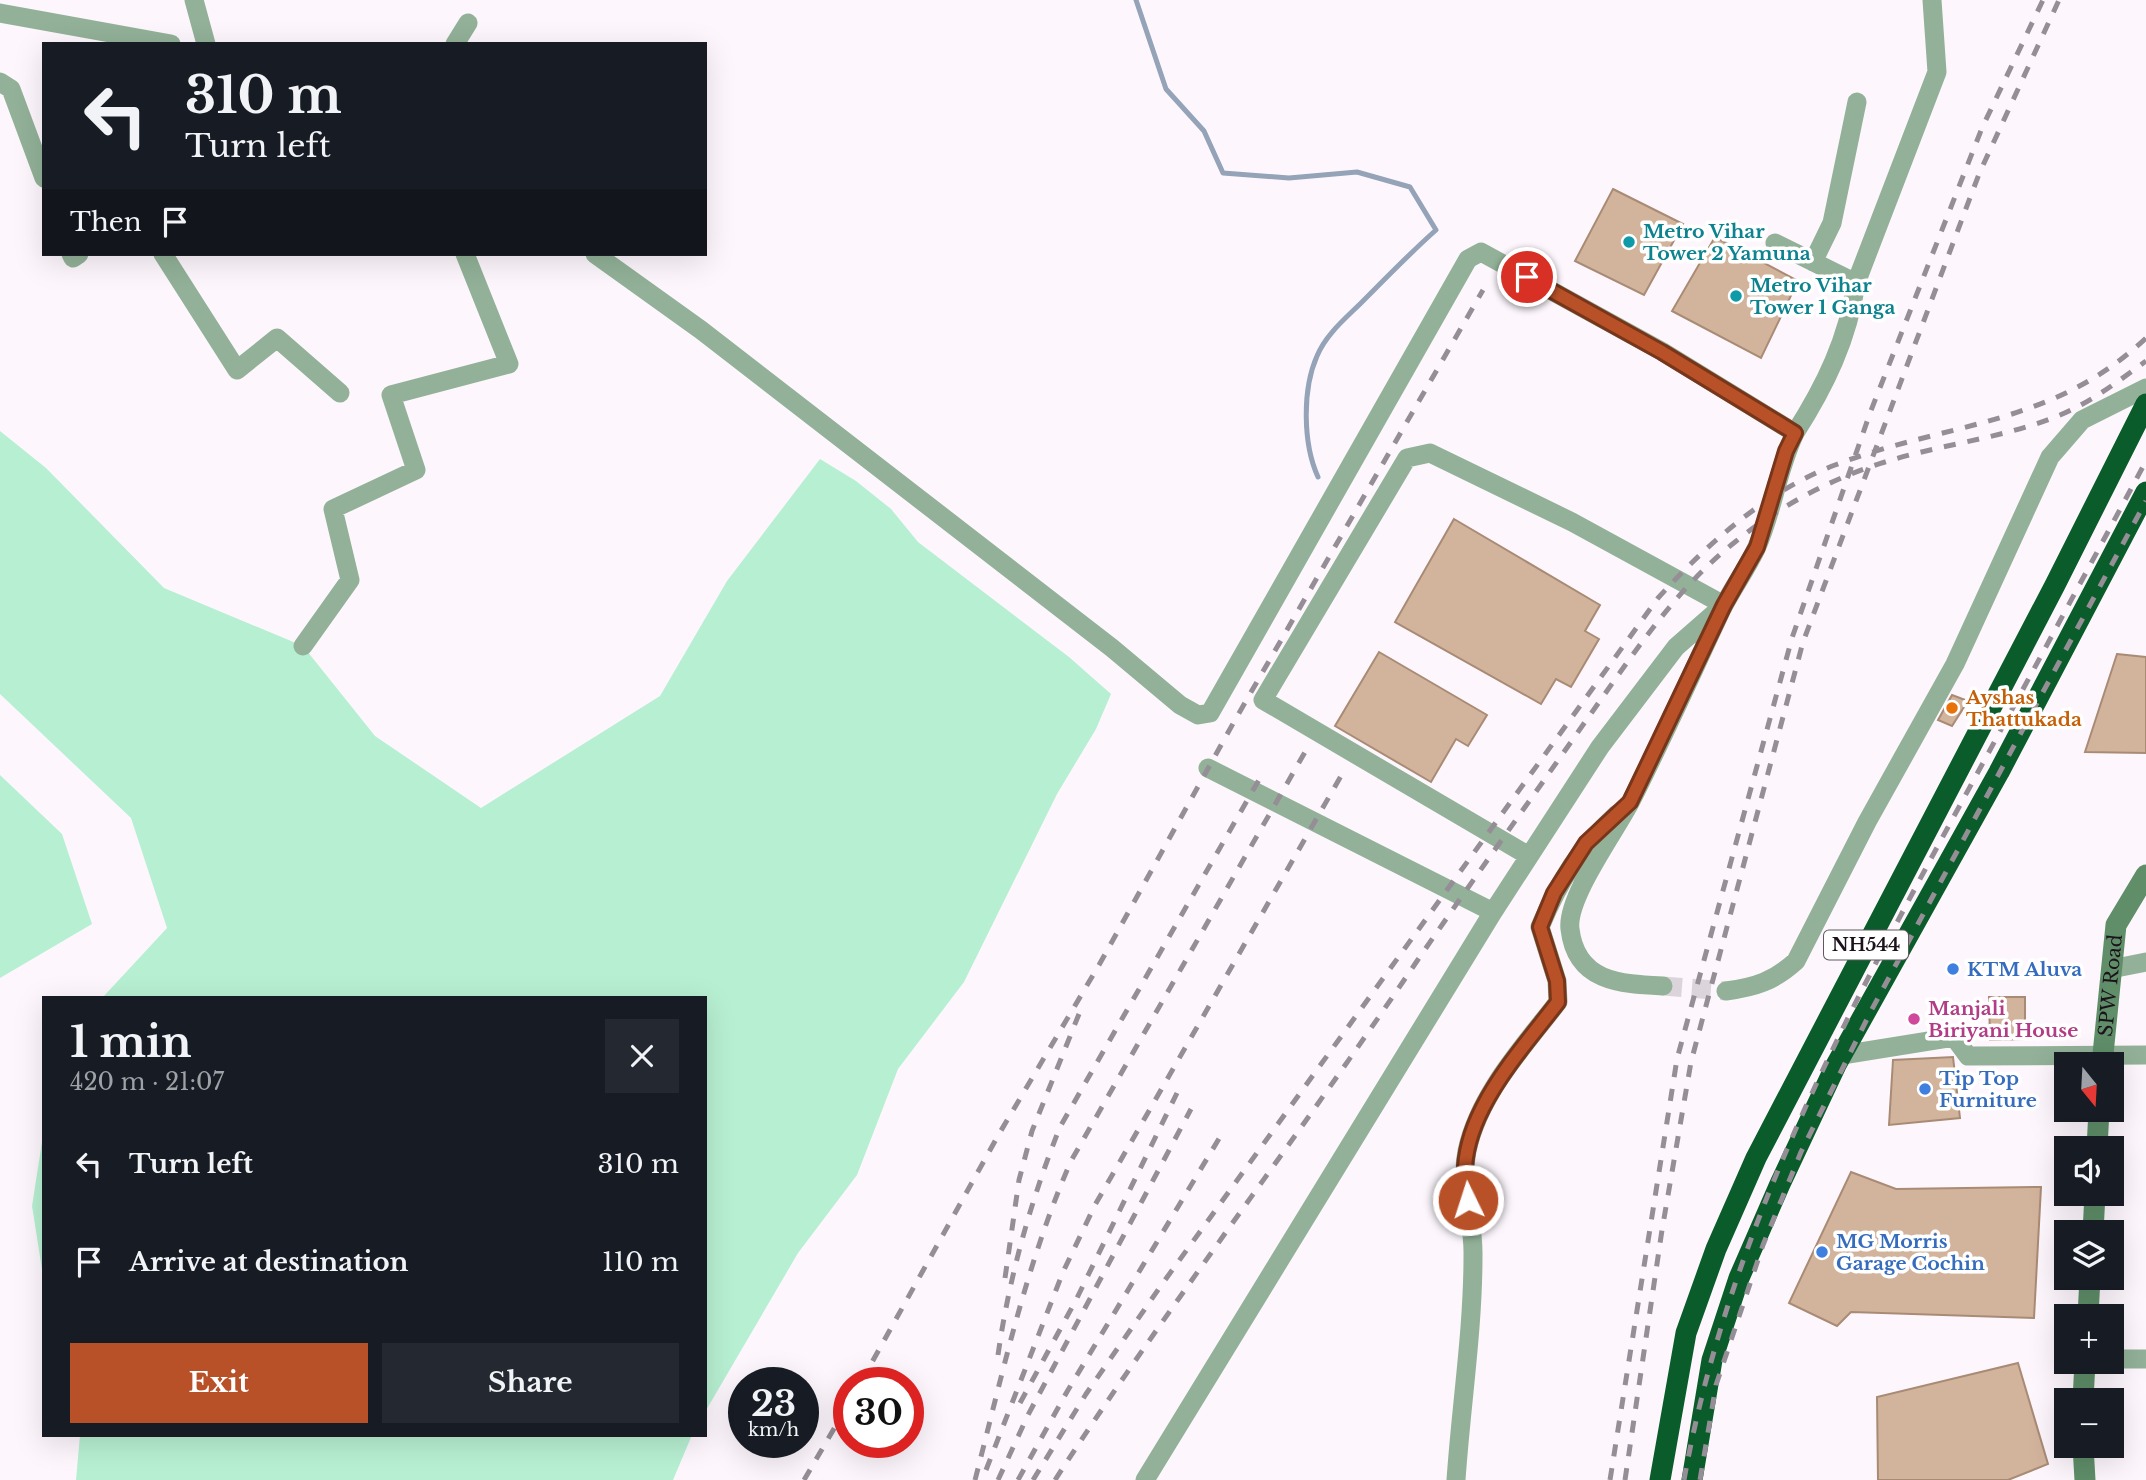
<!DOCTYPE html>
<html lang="en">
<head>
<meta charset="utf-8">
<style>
  :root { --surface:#171b24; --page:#242831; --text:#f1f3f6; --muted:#9ea1a6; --accent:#b85128 }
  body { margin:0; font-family:"Libre Baskerville",serif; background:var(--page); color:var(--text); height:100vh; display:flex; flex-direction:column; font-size:26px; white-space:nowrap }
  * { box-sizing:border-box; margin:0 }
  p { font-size:23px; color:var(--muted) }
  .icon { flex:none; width:38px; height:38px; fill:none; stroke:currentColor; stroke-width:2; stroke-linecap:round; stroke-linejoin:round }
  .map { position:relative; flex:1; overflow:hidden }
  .panel { position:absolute; left:42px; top:996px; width:665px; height:441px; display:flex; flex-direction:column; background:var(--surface); border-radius:0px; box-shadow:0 7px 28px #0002 }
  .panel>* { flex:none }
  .guide { position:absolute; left:42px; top:42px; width:665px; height:214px; border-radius:0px; box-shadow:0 7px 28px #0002; background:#171b24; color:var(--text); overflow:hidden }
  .needle { width:46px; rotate:162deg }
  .buttons { position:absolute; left:2054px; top:1052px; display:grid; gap:14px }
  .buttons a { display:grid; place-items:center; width:70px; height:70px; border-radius:0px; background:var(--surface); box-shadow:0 7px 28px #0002; font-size:35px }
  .speed { position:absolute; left:728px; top:1367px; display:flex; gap:14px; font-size:35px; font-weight:700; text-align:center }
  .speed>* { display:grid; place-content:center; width:91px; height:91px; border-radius:50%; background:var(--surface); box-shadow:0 7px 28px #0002; line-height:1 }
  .speed small { font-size:18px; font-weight:400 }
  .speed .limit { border:10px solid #d22; background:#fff; color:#111 }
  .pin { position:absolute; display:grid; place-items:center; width:60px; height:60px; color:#fff; margin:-30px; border:4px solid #fff; border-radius:50%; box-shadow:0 2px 7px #0007 }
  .me { position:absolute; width:77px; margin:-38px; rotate:356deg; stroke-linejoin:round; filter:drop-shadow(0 0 5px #0008) }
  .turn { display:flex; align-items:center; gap:24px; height:147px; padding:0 28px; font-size:32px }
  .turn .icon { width:91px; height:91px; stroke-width:2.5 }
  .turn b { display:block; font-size:49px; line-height:60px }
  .then { display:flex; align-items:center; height:66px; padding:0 28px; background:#0003; gap:14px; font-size:26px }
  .round { display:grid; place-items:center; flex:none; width:74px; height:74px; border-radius:0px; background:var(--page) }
  .summary { display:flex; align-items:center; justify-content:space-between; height:119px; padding:0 28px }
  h1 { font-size:42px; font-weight:800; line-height:52px }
  .primary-button { display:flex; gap:14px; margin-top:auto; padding:14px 28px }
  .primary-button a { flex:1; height:80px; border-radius:0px; background:var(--accent); color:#fff; font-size:28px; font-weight:800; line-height:80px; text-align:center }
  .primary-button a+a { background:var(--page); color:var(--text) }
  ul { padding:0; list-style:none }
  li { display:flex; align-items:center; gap:21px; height:98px; padding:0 28px }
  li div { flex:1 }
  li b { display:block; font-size:26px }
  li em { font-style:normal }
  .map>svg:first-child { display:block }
  .green { fill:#b7efd2 }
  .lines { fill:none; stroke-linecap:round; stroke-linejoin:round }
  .stream { stroke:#94a3b7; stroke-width:5 }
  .building { fill:#d2b39c; stroke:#a98b75; stroke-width:2 }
  .street-tunnel { stroke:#dbd5db; stroke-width:19; stroke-dasharray:19 10; stroke-linecap:butt }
  .street { stroke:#92b198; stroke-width:19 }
  .secondary { stroke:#5f8e69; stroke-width:21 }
  .highway { stroke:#0a5d2a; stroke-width:21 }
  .rail { stroke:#958e96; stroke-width:5; stroke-dasharray:12 12; stroke-linecap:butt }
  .route-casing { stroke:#78351a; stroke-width:18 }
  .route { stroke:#b85128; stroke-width:12 }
  .culture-dot { fill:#0f9aa8; stroke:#fff; stroke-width:2.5 }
  .food-dot { fill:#e8710a; stroke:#fff; stroke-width:2.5 }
  .shop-dot { fill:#3f7fe0; stroke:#fff; stroke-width:2.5 }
  .hotel-dot { fill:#d1479c; stroke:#fff; stroke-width:2.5 }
  .labels { text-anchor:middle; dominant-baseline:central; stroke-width:7; stroke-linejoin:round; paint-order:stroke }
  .shield { fill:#fff; stroke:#5f5960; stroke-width:2 }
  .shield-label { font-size:18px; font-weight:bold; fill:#1b121c }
  .culture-label { font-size:19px; font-weight:bold; fill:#0d838f; stroke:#fff; text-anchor:start }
  .food-label { font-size:19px; font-weight:bold; fill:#c56008; stroke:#fff; text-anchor:start }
  .shop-label { font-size:19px; font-weight:bold; fill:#366cbe; stroke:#fff; text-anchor:start }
  .street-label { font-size:19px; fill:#1b121c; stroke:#fff }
  .hotel-label { font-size:19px; font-weight:bold; fill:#b23c85; stroke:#fff; text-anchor:start }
</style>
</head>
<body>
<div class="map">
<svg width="2146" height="1480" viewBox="0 0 2146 1480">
  <rect width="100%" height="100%" fill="#fdf7fd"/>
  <path class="green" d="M0,431l46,37 118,120 139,58 72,90 106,72 179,-112 67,-115 93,-122 36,22 35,28 27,33 151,115 42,37 -15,35 -39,65 -93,188 -66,87 -41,106 -59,78 -93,159v-414l-602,-1 64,-69 -36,-110 -131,-124z
    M0,775l62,59 30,90 -92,54z
    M44,1129v153l-12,-76z
    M80,1435h612l-19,45h-597z"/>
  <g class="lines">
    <path class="stream" d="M1136,0l30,89 38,42 19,42 66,5 68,-6 53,15 26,43c-26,23 -49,47 -74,72 -16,16 -36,32 -45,54 -15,34 -14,88 1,121"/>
  </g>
  <path class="building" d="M1613,189l70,35 -39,71 -69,-34z
    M1715,237l83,44 -37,77 -89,-47z
    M1454,519l146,86 -15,26 14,8 -28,48 -15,-8 -15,25 -146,-82z
    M1379,652l108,63 -19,31 -12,-7 -25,43 -96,-56z
    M2117,654l29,3v96l-61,-1z
    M1952,695l16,6 -16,25 -14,-6z
    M1989,997h36v42l-35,1z
    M1953,1057l7,61 -71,7 4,-65z
    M1851,1172l45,17 145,-2 -7,131 -183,-6 -14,14 -48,-23z
    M2018,1363l30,101 -40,16h-130l-1,-83z"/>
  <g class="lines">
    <path class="street-tunnel" d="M1663,986l63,5"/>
    <path class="street" d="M194,0l12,44
      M0,13l171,31
      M455,44l13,-21
      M0,82l11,7 33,89
      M1775,243l81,40c-8,56 -31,103 -61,150
      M71,254l2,4 6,-4
      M163,254l74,116 40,-32 63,55
      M595,254l106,76 411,318 68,57 18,10 12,-2 258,-454 13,-7 182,100 132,81c-18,37 -22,79 -39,116 -10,21 -24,40 -34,60 -30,64 -59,129 -91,192 -16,31 -65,97 -61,128 6,53 50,55 93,57
      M1813,262l19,-39 25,-121
      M1856,283l81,-211 -5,-72
      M303,646l47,-66 -17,-71 83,-39 -25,-75 118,-31 -44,-110
      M1208,768l285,144
      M2111,969l35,-7
      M1726,991c30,-4 48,-10 70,-30l71,-139 88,-158 95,-207 32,-37 64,-32
      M1842,1055l112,-18 14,19 178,-1
      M2112,1359h34
      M1145,1480l348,-568 107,-165 76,-100 48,-42 -152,-83 -142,-69 -23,5 -144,242 266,156
      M1456,1480c5,-74 17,-149 17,-224 1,-35 -13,-72 -6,-105 12,-57 57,-105 91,-149l-1,-21 -17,-54c20,-48 39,-78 77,-113"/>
    <g class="secondary">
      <path id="s1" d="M2102,1064l14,-139 30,-50"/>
      <path d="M2097,1148l2,-38"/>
      <path d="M2093,1232l2,-38"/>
      <path d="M2088,1316l2,-38"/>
      <path d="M2083,1400l2,-38"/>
      <path d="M2083,1446l2,34"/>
    </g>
    <path class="highway" d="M1660,1480l26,-147 30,-84 40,-91 299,-573 91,-181
      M1692,1480l20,-120 27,-82 41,-94 56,-119 163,-293 147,-280"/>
    <path class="rail" d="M1005,1278l14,-98 13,-49 47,-117
      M998,1355c11,-78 33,-155 62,-228l200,-349
      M861,1382l138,-248 100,-169 136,-245 248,-430
      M1020,1403l56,-103 101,-207
      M986,1470l77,-198 32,-67 250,-436
      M804,1480l45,-77
      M975,1480c28,-108 51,-216 96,-319l234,-409
      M998,1480l30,-65 163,-306
      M1018,1480l50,-90 155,-258
      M1033,1480l53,-86 74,-107 498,-689c50,-55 107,-106 177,-133 112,-43 218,-39 311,-127
      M1055,1480c115,-177 244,-344 362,-519 55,-80 112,-159 168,-239 45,-63 89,-132 150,-180 43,-35 97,-64 150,-80 54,-17 111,-23 165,-43 36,-13 66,-36 96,-58
      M1610,1480l67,-421 115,-421 78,-225 112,-285 61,-128
      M1625,1480l37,-250 29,-168 112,-420 176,-468 80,-174
      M1684,1480c42,-235 151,-444 263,-651 67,-123 133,-245 199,-368
      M1700,1480l16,-95 47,-140 38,-93 70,-141 275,-510"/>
  </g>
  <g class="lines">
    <g class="route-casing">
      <path id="route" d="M1468,1200c-19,-74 49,-144 90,-198l-1,-21 -17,-54 14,-34 32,-50 44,-41 94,-197 33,-58 29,-96 9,-18 -133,-81 -135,-75"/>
    </g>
    <use href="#route" class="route"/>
  </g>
  <g class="culture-dot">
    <circle cx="1629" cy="242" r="7"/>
    <circle cx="1736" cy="296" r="7"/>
  </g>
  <circle class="food-dot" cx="1952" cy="708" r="7"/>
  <g class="shop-dot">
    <circle cx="1953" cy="969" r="7"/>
    <circle cx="1925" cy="1089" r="7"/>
    <circle cx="1822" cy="1252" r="7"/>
  </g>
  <circle class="hotel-dot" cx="1914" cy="1019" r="7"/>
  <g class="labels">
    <rect class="shield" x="1824" y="930.5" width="84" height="29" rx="5"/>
    <g class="shield-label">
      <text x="1866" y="945">NH544</text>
    </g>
    <g class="culture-label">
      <text x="1643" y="231">Metro Vihar<tspan x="1643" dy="22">Tower 2 Yamuna</tspan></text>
      <text x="1750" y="285">Metro Vihar<tspan x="1750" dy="22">Tower 1 Ganga</tspan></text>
    </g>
    <g class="food-label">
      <text x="1966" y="697">Ayshas<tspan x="1966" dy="22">Thattukada</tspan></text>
    </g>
    <g class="shop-label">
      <text x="1967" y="969">KTM Aluva</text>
      <text x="1939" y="1078">Tip Top<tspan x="1939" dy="22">Furniture</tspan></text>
      <text x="1836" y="1241">MG Morris<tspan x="1836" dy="22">Garage Cochin</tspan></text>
    </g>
    <g class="street-label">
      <text stroke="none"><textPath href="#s1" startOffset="79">SPW Road</textPath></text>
    </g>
    <g class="hotel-label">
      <text x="1928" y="1008">Manjali<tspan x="1928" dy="22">Biriyani House</tspan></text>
    </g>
  </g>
</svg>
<div class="buttons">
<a><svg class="needle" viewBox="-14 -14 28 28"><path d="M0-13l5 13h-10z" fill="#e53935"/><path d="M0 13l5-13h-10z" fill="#9ea1a6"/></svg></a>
<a><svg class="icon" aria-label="sound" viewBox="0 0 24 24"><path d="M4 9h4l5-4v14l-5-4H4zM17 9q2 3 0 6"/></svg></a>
<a><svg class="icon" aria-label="layers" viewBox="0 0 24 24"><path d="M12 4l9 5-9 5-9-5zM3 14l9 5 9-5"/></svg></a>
<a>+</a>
<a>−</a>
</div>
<div class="speed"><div>23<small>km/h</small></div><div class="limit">30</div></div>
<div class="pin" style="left:1527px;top:277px;background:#d93025"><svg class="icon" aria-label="arrive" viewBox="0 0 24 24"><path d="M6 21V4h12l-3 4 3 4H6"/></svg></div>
<svg class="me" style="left:1468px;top:1200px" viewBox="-20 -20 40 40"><circle r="17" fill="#b85128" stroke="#fff" stroke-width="3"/><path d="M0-11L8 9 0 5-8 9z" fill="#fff"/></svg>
<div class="guide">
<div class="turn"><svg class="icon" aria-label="left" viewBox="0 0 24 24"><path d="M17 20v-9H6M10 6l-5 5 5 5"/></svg><div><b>310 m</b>Turn left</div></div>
<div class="then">Then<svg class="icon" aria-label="arrive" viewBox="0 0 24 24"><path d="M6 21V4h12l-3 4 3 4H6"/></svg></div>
</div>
<section class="panel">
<div class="summary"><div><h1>1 min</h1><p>420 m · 21:07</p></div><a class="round"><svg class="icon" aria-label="close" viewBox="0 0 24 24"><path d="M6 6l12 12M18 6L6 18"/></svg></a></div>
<ul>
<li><svg class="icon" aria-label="left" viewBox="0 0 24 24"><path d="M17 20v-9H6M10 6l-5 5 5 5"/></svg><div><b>Turn left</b></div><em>310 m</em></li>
<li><svg class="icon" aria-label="arrive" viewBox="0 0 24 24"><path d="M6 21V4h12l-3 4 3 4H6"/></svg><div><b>Arrive at destination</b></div><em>110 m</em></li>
</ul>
<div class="primary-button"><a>Exit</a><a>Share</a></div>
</section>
</div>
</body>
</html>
